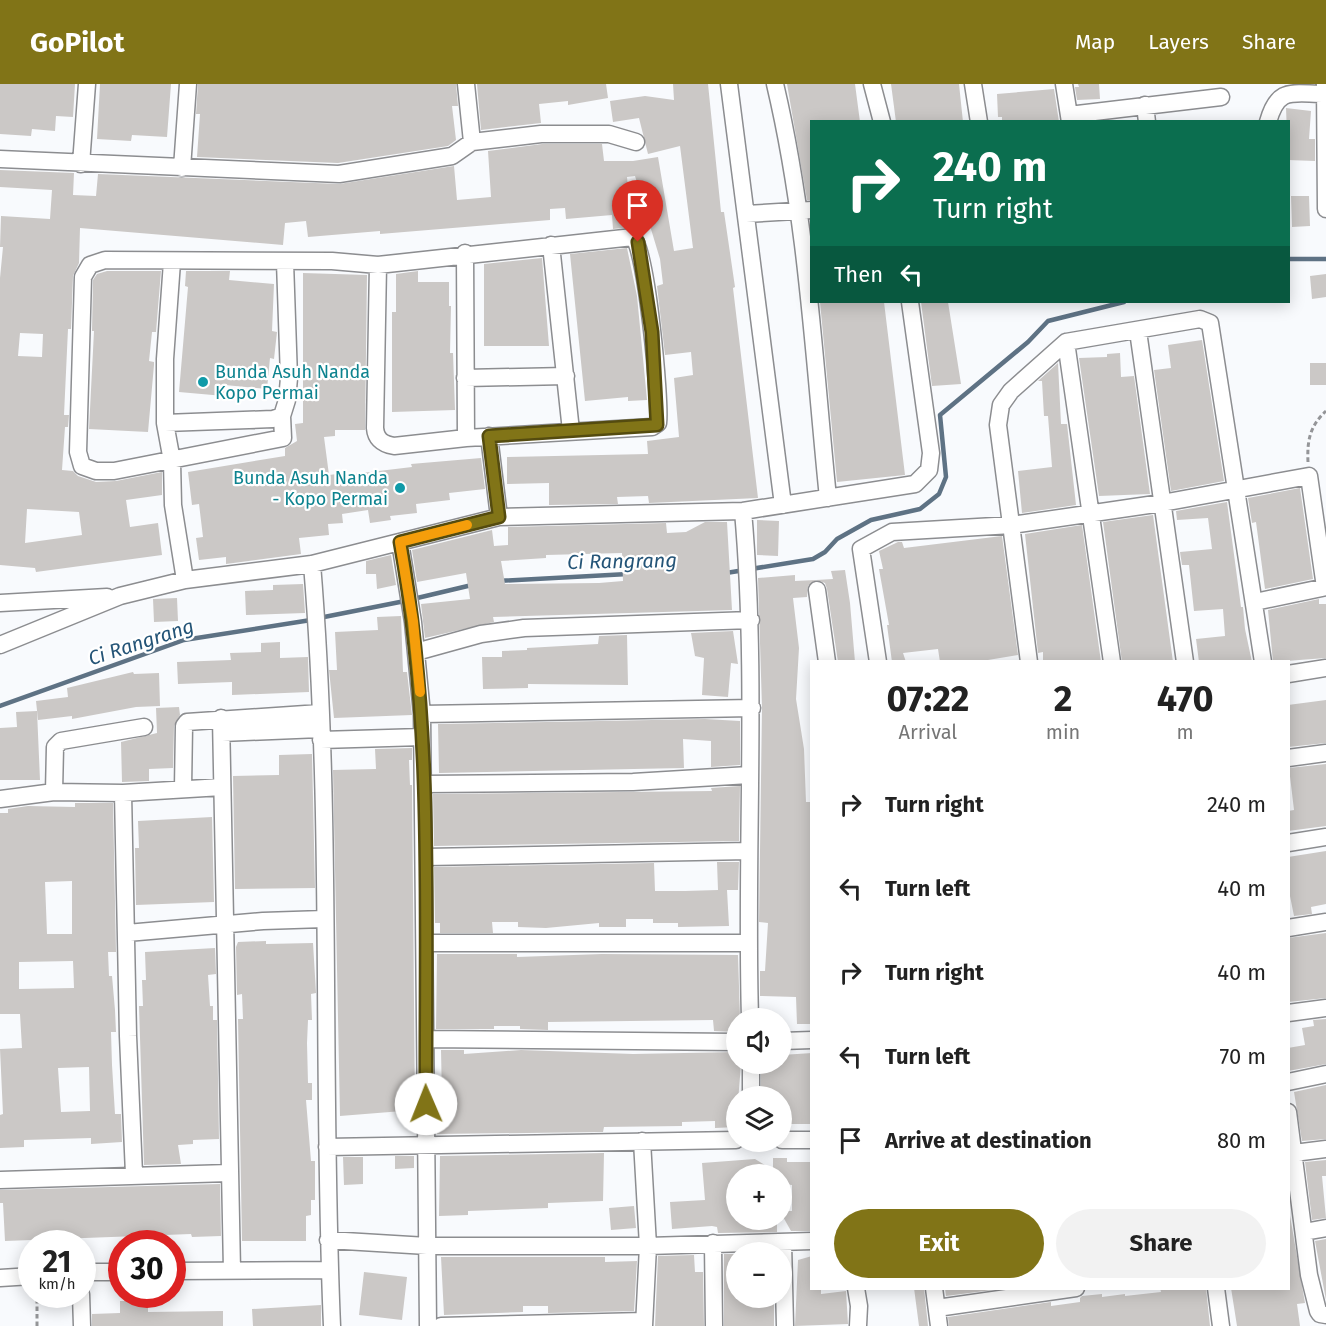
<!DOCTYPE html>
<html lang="en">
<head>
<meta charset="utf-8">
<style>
  :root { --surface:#fff; --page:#f2f2f2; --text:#222; --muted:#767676; --accent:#817417 }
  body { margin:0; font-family:"Fira Sans",sans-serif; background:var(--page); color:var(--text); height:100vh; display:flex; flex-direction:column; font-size:22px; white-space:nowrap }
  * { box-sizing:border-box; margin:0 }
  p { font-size:20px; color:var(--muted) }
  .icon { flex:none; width:33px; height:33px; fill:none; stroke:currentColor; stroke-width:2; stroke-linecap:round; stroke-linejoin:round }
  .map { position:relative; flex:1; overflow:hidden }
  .drawer { position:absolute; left:810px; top:576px; width:480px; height:630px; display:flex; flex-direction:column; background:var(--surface); border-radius:0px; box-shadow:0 3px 15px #0003 }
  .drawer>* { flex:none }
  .banner { position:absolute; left:810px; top:36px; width:480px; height:183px; border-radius:0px; box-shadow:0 3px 15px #0003; background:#0b6e4f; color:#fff; overflow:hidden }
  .fabs { position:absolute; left:726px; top:924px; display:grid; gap:12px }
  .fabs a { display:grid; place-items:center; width:66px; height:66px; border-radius:50%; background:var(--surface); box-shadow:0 3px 15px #0003; font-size:30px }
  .speed { position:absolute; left:18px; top:1146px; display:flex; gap:12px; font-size:30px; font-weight:700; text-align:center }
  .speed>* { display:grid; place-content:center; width:78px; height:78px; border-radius:50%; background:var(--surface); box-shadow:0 3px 15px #0003; line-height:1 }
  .speed small { font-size:15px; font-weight:400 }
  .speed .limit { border:9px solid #d22; background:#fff; color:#111 }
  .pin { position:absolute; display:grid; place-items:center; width:51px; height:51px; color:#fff; margin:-62px -26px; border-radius:50% 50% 50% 0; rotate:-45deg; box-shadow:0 0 6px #0007 }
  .pin .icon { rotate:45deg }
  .me { position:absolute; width:66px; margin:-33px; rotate:359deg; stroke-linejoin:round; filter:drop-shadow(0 0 4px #0008) }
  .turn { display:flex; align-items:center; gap:21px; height:126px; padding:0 24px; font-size:27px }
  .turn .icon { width:78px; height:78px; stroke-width:2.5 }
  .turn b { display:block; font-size:42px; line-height:51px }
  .then { display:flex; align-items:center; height:57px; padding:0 24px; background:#0003; gap:12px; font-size:22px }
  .eta { display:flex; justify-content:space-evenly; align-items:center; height:102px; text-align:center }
  .eta b { font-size:36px; font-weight:700; line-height:42px }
  .button { display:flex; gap:12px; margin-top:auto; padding:12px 24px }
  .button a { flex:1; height:69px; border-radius:36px; background:var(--accent); color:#fff; font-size:24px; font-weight:700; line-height:69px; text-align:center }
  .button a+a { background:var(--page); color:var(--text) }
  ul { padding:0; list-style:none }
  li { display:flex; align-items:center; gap:18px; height:84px; padding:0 24px }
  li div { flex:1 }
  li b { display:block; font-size:22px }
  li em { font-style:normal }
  header { display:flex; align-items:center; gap:36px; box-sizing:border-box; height:84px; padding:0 30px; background:var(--accent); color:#fff }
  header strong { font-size:28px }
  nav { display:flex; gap:33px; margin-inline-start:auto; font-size:21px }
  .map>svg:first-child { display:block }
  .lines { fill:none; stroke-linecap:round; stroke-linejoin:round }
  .stream { stroke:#5e7284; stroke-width:4.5 }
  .building { fill:#cbc8c6; fill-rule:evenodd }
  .street-casing { stroke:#8c8d90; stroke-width:19 }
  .path { stroke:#949598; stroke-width:3; stroke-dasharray:4.5 3; stroke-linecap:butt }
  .street { stroke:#fff; stroke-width:16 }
  .route-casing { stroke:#544b0f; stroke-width:15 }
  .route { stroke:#817417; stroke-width:10 }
  .slow { stroke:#f59e0b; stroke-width:10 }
  .culture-dot { fill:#0f9aa8; stroke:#fff; stroke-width:2 }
  .labels { text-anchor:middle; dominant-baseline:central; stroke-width:4.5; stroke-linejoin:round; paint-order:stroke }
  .culture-label { font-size:18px; fill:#0d838f; stroke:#fff; text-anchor:start }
  .water-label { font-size:20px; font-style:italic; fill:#245477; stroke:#fff }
</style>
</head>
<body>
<header>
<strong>GoPilot</strong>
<nav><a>Map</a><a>Layers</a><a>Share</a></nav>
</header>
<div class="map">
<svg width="1326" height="1242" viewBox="0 0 1326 1242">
  <rect width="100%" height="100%" fill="#f8fafd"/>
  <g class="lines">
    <path class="stream" d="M1288,175h38
      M726,489l87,-14 12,-7 12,-13 34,-19 49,-11 19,-15 7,-17 -6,-62 88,-73 20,-21 76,-19
      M498,497l130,-7
      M413,515l59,-14
      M319,534l86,-17
      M0,622l184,-66 127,-20"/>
  </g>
  <path class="building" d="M0,0h75l-2,33 -17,-1 -1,15 -23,-2 -1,7 -31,-2z
    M100,0h71l-4,53 -35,-2 -1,6 -34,-2z
    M198,0h258l2,22h-6l4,34 -8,6 -110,17 -141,-6 3,-43h-4z
    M477,0h129l2,14 -40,7v-4l-29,3 2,19 -60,7z
    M673,0h35l13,128h3l11,75 -2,1 25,210 -109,5 -1,-7 -31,1 1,7 -69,1v-22l-42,1v-27l141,-3 -1,-13 32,-4 -5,-59 19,-3 -2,-23 -26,3 -8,-69 6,-2 -3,-25 -25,-83 -8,1 5,50 -19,2 -1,-14 -46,4 -1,-11 -15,1v11l-170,14v-3l-72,6 -2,-16 -21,2 -2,22 -203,-17 -1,35 -6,13 -2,53h-3l-4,86h5l-1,12h-3l-3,43 11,1 5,5 18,6 20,-1 46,-9v23l-36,5 4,27 28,-4 4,32 -126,17 -1,-4 -35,-3v-287l3,-31h-3l1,-31 49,3 2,-29 -52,-3v-17l74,3 -1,22 23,1 2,-22 241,10 115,-18 3,34 34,-3 -3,-46 54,-7h60l2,17h29l25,-4 16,94 19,-3 -13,-102 -32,8 -9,-36 -26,4 -3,-21 35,-5 29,4zM20,249l23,1 -1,23 -24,-1zM27,425l52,3 3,23 -57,8z
    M787,0h68l5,38h-48v78h-5z
    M891,0h68l4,38h-67z
    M1078,0h21l1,15 -23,1 -2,-13h4z
    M1054,5l5,33h-57v-5h-4l-1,-23z
    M1286,24l25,3 -2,28h6v22l-27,-1z
    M1291,112h18l1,30 -18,1z
    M627,164l10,48 10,104 -19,1v-4l-43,4 -15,-147z
    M542,174l7,88h-65v-82z
    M107,187h54l-5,61h-4l-3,29 5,1v3l-6,67 -59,-3 5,-98h-2l1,-51 4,-6z
    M186,187h44l-1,9 45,4 -2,47 5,1 -3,27 -4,-1 -3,31 -42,-4 -1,11 -45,-4 9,-105 -3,-1z
    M418,187v11h31v24h2l-1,47h3l2,57 -63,2v-100h4v-38z
    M303,189l64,2 -2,155h-30v6l-11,1 5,38 8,-1v2l75,-9 -1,-3 70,-6 4,31 -36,4 1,7 -34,4 1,9 -27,3 1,4 -21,3 -2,-13 -26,4 1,9 -15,1 1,11 -30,3 2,16 -75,10v-7l-27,3 -3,-22 7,-1 -4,-33 -7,1 -4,-33 97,-16v-8l12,-7 -2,-17 8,-1z
    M1326,190v23l-14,2 -2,-23z
    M820,218h64l21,173 -68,7z
    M921,218h27l13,82 -29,2z
    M1202,256l22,141 -53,10 -17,-121 17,-2 -3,-23z
    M1120,269l1,24 13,-1 16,118 -51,2 -20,-138 28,-1v-3z
    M1058,279l3,61h6l9,81 -54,8 -4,-42 34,-4 -4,-51h-4l-2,-35h-4z
    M1310,279h16v22h-16z
    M1300,404l13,91 -48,10 -9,-67 -4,1 -4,-25z
    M1227,418l14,105h2l2,22 7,33h-53l-3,-23 29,-3 -2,-27 -29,2 -5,-46h-7l-2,-13 32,-3 -4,-31 -31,2 -1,-9z
    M1153,431l20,147h-51l-19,-140z
    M757,436l22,1 -1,35 -21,-1z
    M705,438h22l5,88 -239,7 1,5 -69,16 -4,-34 49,-5 -4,-26 -49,9 -5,-32 80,-20 2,16 14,-1v-18l158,-4 1,10 19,-1zM622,469l1,28 -24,2 -94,1 -4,-23 45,-3v-3z
    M1082,441l19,137h-58v-10l-5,1 -13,-119z
    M1002,452l16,119 -42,7h-36l-2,-13 -35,4 3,9h-14l-5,-37h2l-10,-56h4l-4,-18 19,-9h4l2,6z
    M391,471l5,30 -19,4 -1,-15h-10v-13z
    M845,486l5,33 5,59h-17l-11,-73 -2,-6 -9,-3 17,-1 -2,-8z
    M795,491v6l21,-1 -8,6 -1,11 -14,1 6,50 -3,51 8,50 2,53h6v222h-15l-1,-27 -36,-1v-25h5l3,-48 -9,-1 3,-214 -4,-130z
    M303,500l2,29 -59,2 -1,-24 28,-1v-5z
    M177,514l1,23 -24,1 -1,-23z
    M1319,515v5h7v54l-53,4 -5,-52z
    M401,532l2,56h4l5,43 -78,3 -5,-48h8l-2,-38 43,-2 -1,-13z
    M733,547l5,33 -7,-1 -3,34 -26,-2 2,-37 -9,-2 -4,-23z
    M627,551l1,50 -100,-1v4l-45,1 -1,-32h20v-6l25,-1v-2l71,-4 1,-8z
    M280,558v16l28,-1 1,35 -77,3v-13l-54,2 -1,-22 54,-2 -1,-7 31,-1v-9z
    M133,588l1,2 25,-1 1,33 -24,1 -64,12v-3l-34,4 -2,-19 32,-4 -1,-9z
    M1326,616v43l-38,4v-42z
    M179,623l1,8 -6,11 -1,42 -24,1v12l-27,1 -1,-40 36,-9 -1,-25z
    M37,627l3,69h-40v-52l17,-1 -1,-15z
    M705,635l35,2v44l-29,2v-26l-28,-2 1,29 -245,5 -1,-49z
    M412,664v12h-3l1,25h2l3,325 -75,6 -7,-346 43,-1 -1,-20z
    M312,670l3,134 -80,1 -2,-113 46,-1v-20z
    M1326,680v62l-38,5v-20l6,-1 -5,-42z
    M740,702l-1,55 -305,5 -1,-52 279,-3 -1,-3z
    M75,719h38l3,149h-8l1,24h3l3,34 1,22h-5l1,33 3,49h6l1,28 -31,2v-6l-67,2v7l-24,1v-33l3,-1 -3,-65 22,-1 -2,-34h-20v-201h8v-4l20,-3 47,1zM72,797v53h-25l-2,-52zM73,877l1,27 -55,1v-27zM89,983l1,44 -29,1 -3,-44z
    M212,733l2,85 -78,3 -1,-57h4l-1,-27z
    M1326,767v53l-15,3 1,7 -18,2 -6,-30v-29z
    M717,778h22l-1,28h-11l2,36 -51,1v-4h-25v-4h-27v8h-27v-4l-53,5 -28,-1v-5h-26l1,11h-53v-10h-5l-1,-56 220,-4 1,28h30l33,-1z
    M1326,849v65l-38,4v-64z
    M266,857v3l47,-1 3,50 -5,1 1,26h-4l-1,23 1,40h4v17h-6l5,61h4v39h-4v15l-5,1v25h-64l-4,-222h5l-1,-25 -5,1 -1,-48 2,-5z
    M215,864l1,26 -8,1 2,31h3v14h4l2,119 -26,1v4l-15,1 3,19 -37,1 -5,-159h4l-1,-26h4l-1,-28z
    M437,870h80v3l85,-3 136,1 2,63h-4v14l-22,-1 -1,-11 -165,2v8l-28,-1v-3h-26v3h-58z
    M1326,935v45l-38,7v-23l17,-3 -3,-17 12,-2 -1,-6z
    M441,966h23v4l57,-4 112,4 103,-2v12h5l-5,63 -21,1v-7l-33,1v4l-78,1 -1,5 -166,2 -1,-36h6z
    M812,969v71h-30v-28h-21v-32h21v-9z
    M1326,1001v54l-24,2 -8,-49z
    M604,1069l-1,48 -55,2v5l-80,3v4l-29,1 1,-60z
    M395,1072h19v12l-19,1z
    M343,1073h20v27l-19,1z
    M773,1074h14v4h25v69h-21l-9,-16v-4h10v-26l-10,-1v-10h-46v46h41v12l-59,1 -1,-6 -5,-1 -40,3 -2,-27 35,-2 -3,-37 53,-4 18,11z
    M1326,1076v16h-4l4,42 -14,2 -7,-58z
    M220,1100l1,52 -29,1 -1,-3 -186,7 -2,-38h-3v-13z
    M1288,1120l17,99 -8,1 3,22h-63l-6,-38h57z
    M634,1122l2,22 -25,2 -2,-22z
    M1326,1155v61l-11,-59z
    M724,1170h12v44h38v28h-50z
    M694,1171l1,17h8l1,54h-49l3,-70z
    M812,1172v32h9v6l25,-3 2,33 -53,2 3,-66z
    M441,1173h164v5l32,-1 -3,50 -86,2v-7h-25v6l-79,3z
    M364,1188l43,5 -5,43 -43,-5z
    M914,1204h10l4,38h-9z
    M945,1204h47v2l-46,6z
    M1160,1204h46l4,38h-261l-1,-9 103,-15v4l29,-4v-4l2,-2 20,-2v3l23,-3v2l36,-4z
    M120,1217h28v11l75,-1v15h-131v-12l28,-1z
    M321,1221v21h-68l-1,-17z"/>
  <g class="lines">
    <g class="street-casing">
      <path id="street" d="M466,0l6,58
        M729,0l54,421
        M775,0c32,135 39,276 53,414
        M872,0l10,38
        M973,0l6,38
        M1064,0l6,38
        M1325,0l1,125
        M1145,21l2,17
        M1069,31l152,-18
        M1268,38c10,-36 24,-28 57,-28
        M0,75l339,15 113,-18 20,-14 69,-8h68l27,8
        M81,80l6,-80
        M182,84l6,-84
        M746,130l66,-4
        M551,161l20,186
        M465,169l1,185
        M172,178l-7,97v64l7,38 1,44 12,75
        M285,178l4,116 -2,22 -5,16 1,22 -169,33h-18l-14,-5 -4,-14 5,-175 7,-12 15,-5 227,1 46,4 255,-28c13,9 28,165 25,186l-6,4 -186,11 -72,8c-11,-2 -18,-6 -19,-18l3,-163
        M1138,247l47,331
        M1066,258l46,320
        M465,294l101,-2
        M165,339l108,-4 9,-3
        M489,352l10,81
        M743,427c15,169 2,338 7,507
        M400,458l13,80 9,92 6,612
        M312,480c21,253 9,508 20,762
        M817,506l10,72
        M1255,518l71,-15
        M0,519l107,-6
        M0,561l120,-49 65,-16 127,-16 187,-47 244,-6 172,-27 14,-14 2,-17 -21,-151
        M416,568l65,-18 43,-6 227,-8
        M878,578l-17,-113 31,-17 120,-7 150,-22 147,-27 16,111
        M1029,578l-31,-237 3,-20 10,-14 55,-49 134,-23 10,4 53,339
        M1288,590l38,-6
        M422,630l330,-6
        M221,634l11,552
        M222,649l98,-4
        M321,656l101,-3
        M1288,674l38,-5
        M424,700l209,-2 116,-7
        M183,704l1,-62 3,-4 133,-9
        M54,708l1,-45 6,-6 83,-14
        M123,709l5,243 6,138
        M0,715l54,-7 69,1 99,-6
        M1288,759l38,-6
        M425,773l324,-6
        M1288,844l38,-6
        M127,849l136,-12 61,-2
        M426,859h322
        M1288,929l38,-5
        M426,955l310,3
        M782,957l30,-1
        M1288,998l38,-8
        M751,1012v-32
        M1288,1028l21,163 9,36 2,3 6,1
        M782,1056h30
        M642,1057l6,105 -4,80
        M327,1063l409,-7
        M1294,1069l32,-4
        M0,1096l229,-7
        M1304,1148l22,-4
        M328,1156l99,6h221l164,-5
        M713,1159l1,83
        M783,1159l2,83
        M172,1187l158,-1
        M82,1188h40
        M0,1194l32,-2
        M856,1204l3,18 -1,20
        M934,1204l5,38
        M1216,1204l5,38
        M81,1210l1,32
        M937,1224l139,-20
        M441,1242l203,-5"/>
    </g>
    <path class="path" d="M1308,378c-1,-22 2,-36 18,-51
      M37,1242v-32"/>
    <use href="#street" class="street"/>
  </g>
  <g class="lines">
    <g class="route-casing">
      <path id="route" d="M426,1020c-1,-187 8,-377 -26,-562l99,-25 -10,-81 168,-11 -5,-93 -14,-90"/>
    </g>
    <use href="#route" class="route"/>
    <path class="slow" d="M420,608l-7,-71 -13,-79 67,-17"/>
  </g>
  <g class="culture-dot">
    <circle cx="203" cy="298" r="6"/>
    <circle cx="400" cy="404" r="6"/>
  </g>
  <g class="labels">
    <g class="culture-label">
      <text x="215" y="288">Bunda Asuh Nanda<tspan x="215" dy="21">Kopo Permai</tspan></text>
      <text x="388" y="394" text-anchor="end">Bunda Asuh Nanda<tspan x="388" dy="21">- Kopo Permai</tspan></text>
    </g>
    <g class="water-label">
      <text transform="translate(622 477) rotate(-1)">Ci Rangrang</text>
      <text transform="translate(141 558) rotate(-18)">Ci Rangrang</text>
    </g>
  </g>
</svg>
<div class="fabs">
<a><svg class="icon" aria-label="sound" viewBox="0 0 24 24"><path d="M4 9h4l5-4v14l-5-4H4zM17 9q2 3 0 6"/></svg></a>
<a><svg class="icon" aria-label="layers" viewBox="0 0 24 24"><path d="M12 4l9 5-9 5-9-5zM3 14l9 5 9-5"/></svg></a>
<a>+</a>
<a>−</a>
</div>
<div class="speed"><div>21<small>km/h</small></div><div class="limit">30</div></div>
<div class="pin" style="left:638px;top:158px;background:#d93025"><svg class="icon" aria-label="arrive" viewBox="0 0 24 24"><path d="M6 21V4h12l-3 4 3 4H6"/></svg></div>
<svg class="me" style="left:426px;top:1020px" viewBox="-20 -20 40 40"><circle r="19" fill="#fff"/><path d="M0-13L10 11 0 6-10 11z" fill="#817417"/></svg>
<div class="banner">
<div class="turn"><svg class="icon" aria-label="right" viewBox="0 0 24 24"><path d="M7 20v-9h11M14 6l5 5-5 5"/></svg><div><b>240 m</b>Turn right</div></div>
<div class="then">Then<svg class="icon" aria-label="left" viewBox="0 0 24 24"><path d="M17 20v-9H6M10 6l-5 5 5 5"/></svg></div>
</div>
<section class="drawer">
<div class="eta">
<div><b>07:22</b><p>Arrival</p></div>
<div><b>2</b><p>min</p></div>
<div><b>470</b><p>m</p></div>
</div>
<ul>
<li><svg class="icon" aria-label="right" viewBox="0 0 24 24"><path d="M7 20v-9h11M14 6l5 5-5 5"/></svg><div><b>Turn right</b></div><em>240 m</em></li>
<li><svg class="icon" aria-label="left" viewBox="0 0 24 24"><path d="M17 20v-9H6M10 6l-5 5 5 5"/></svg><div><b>Turn left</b></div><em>40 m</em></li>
<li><svg class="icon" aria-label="right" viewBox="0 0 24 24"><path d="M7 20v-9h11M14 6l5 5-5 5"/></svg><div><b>Turn right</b></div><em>40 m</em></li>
<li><svg class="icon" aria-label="left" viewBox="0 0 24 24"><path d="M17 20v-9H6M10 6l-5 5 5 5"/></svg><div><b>Turn left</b></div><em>70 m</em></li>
<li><svg class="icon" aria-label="arrive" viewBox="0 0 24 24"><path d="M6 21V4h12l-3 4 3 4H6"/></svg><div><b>Arrive at destination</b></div><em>80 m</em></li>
</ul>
<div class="button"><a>Exit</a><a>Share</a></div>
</section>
</div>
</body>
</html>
